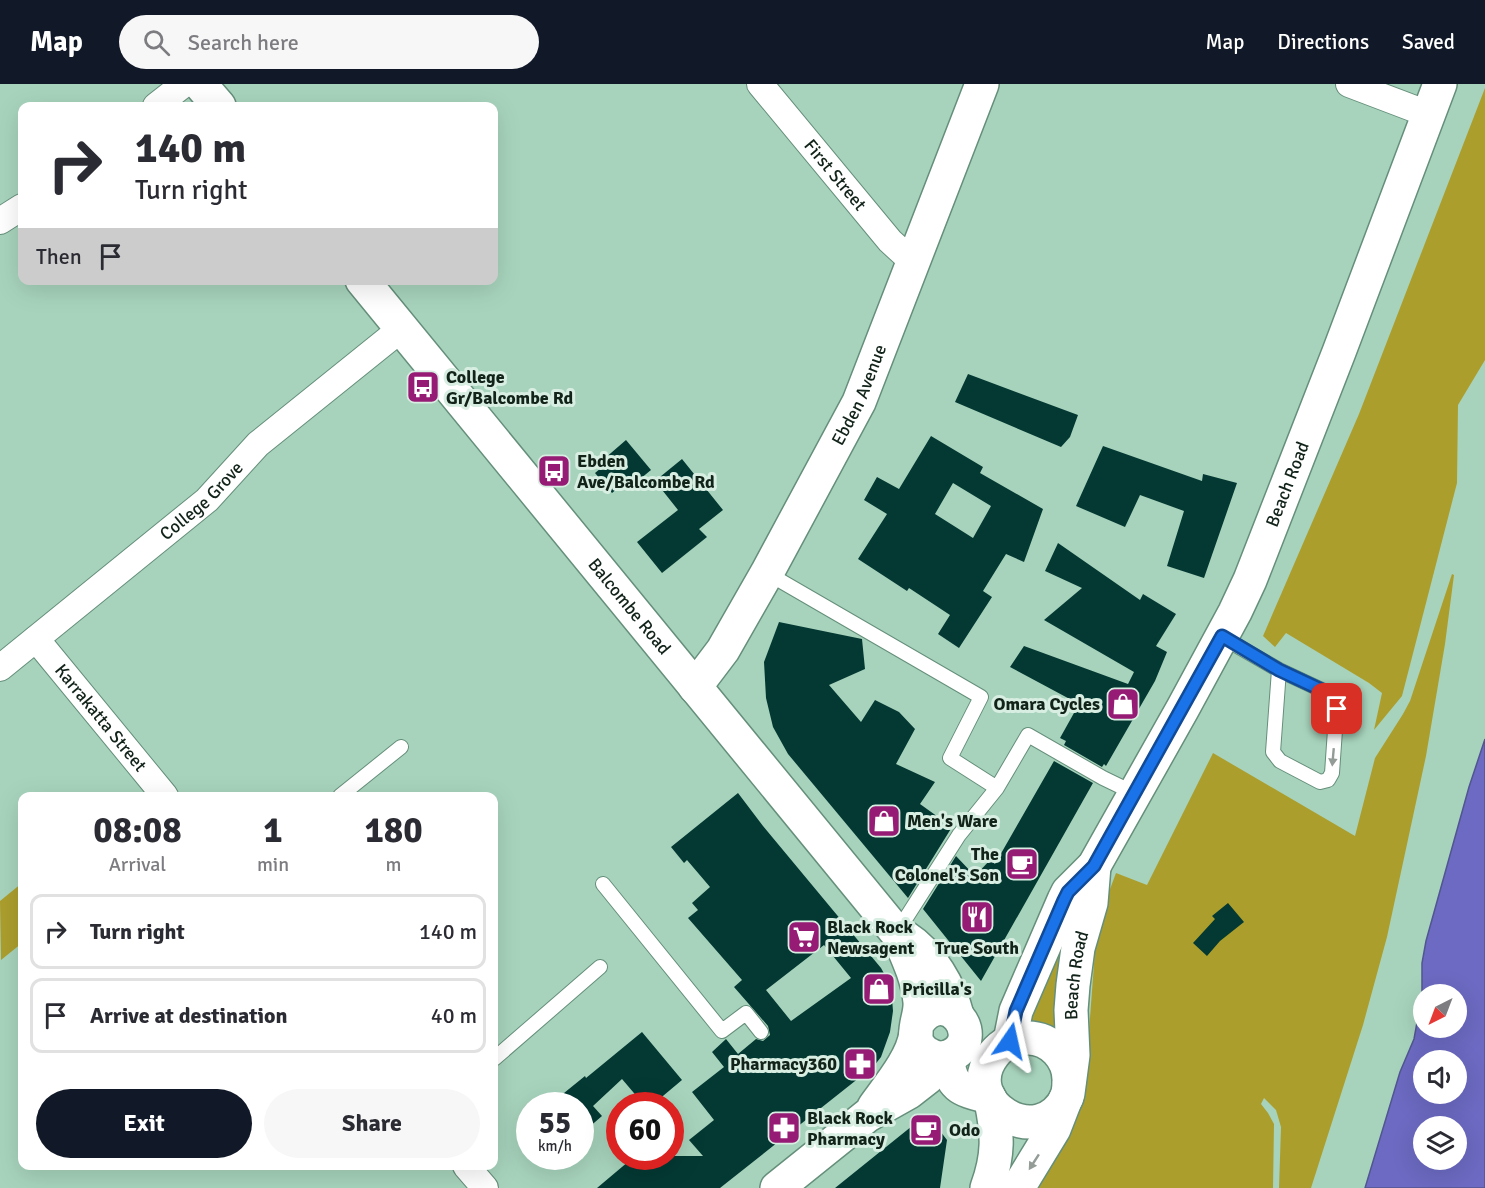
<!DOCTYPE html>
<html lang="en">
<head>
<meta charset="utf-8">
<style>
  :root { --surface:#fff; --page:#f7f7f7; --text:#2b2b33; --muted:#7c7c81; --line:#e1e1e2; --accent:#111827 }
  body { margin:0; font-family:Signika,sans-serif; background:var(--page); color:var(--text); height:100vh; display:flex; flex-direction:column; font-size:22px; white-space:nowrap }
  * { box-sizing:border-box; margin:0 }
  p { font-size:20px; color:var(--muted) }
  .icon { flex:none; width:33px; height:33px; fill:none; stroke:currentColor; stroke-width:2; stroke-linecap:round; stroke-linejoin:round }
  .map { position:relative; flex:1; overflow:hidden }
  .details { position:absolute; left:18px; top:708px; width:480px; height:378px; display:flex; flex-direction:column; background:var(--surface); border-radius:12px; box-shadow:0 6px 24px #0002 }
  .details>* { flex:none }
  .top-card { position:absolute; left:18px; top:18px; width:480px; height:183px; border-radius:12px; box-shadow:0 6px 24px #0002; background:#fff; color:var(--text); overflow:hidden }
  .needle { width:39px; rotate:222deg }
  .tools { position:absolute; left:1413px; top:900px; display:grid; gap:12px }
  .tools a { display:grid; place-items:center; width:54px; height:54px; border-radius:50%; background:var(--surface); box-shadow:0 6px 24px #0002; font-size:30px }
  .speed { position:absolute; left:516px; top:1008px; display:flex; gap:12px; font-size:30px; font-weight:700; text-align:center }
  .speed>* { display:grid; place-content:center; width:78px; height:78px; border-radius:50%; background:var(--surface); box-shadow:0 6px 24px #0002; line-height:1 }
  .speed small { font-size:15px; font-weight:400 }
  .speed .limit { border:9px solid #d22; background:#fff; color:#111 }
  .pin { position:absolute; display:grid; place-items:center; width:51px; height:51px; color:#fff; margin:-26px; border-radius:12px; box-shadow:0 3px 9px #0006 }
  .me { position:absolute; width:66px; margin:-33px; rotate:11deg; stroke-linejoin:round; filter:drop-shadow(0 0 4px #0008) }
  .turn { display:flex; align-items:center; gap:21px; height:126px; padding:0 18px; font-size:27px }
  .turn .icon { width:78px; height:78px; stroke-width:2.5 }
  .turn b { display:block; font-size:42px; line-height:51px }
  .then { display:flex; align-items:center; height:57px; padding:0 18px; background:#0003; gap:12px; font-size:22px }
  .eta { display:flex; justify-content:space-evenly; align-items:center; height:102px; text-align:center }
  .eta b { font-size:36px; font-weight:700; line-height:42px }
  .button { display:flex; gap:12px; margin-top:auto; padding:12px 18px }
  .button a { flex:1; height:69px; border-radius:36px; background:var(--accent); color:#fff; font-size:24px; font-weight:700; line-height:69px; text-align:center }
  .button a+a { background:var(--page); color:var(--text) }
  ul { padding:0; list-style:none }
  li { display:flex; align-items:center; gap:18px; height:75px; margin:0 12px 9px; padding:0 6px; border:3px solid var(--line); border-radius:12px }
  li div { flex:1 }
  li b { display:block; font-size:22px }
  li em { font-style:normal }
  header { display:flex; align-items:center; gap:36px; box-sizing:border-box; height:84px; padding:0 30px; background:var(--accent); color:#fff }
  header strong { font-size:28px }
  nav { display:flex; gap:33px; margin-inline-start:auto; font-size:21px }
  .search { width:420px; height:54px; background:var(--page); display:flex; align-items:center; gap:15px; box-sizing:border-box; padding:0 21px; border-radius:33px; color:var(--muted); font-size:22px }
  .map>svg:first-child { display:block }
  .green { fill:#ac9e2d }
  .water { fill:#6c6ac2; stroke:#515590; stroke-width:1.5; fill-rule:evenodd }
  .building { fill:#043933; fill-rule:evenodd }
  .lines { fill:none; stroke-linecap:round; stroke-linejoin:round }
  .service-casing { stroke:#658f7a; stroke-width:16 }
  .minor-casing { stroke:#658f7a; stroke-width:28 }
  .tertiary-casing { stroke:#658f7a; stroke-width:36 }
  .secondary-casing { stroke:#658f7a; stroke-width:36 }
  .primary-casing { stroke:#658f7a; stroke-width:36 }
  .service { stroke:#fff; stroke-width:14 }
  .minor { stroke:#fff; stroke-width:26 }
  .tertiary { stroke:#fff; stroke-width:33 }
  .secondary { stroke:#fff; stroke-width:33 }
  .primary { stroke:#fff; stroke-width:33 }
  .oneway { fill:#949c98 }
  .route-casing { stroke:#114b97; stroke-width:15 }
  .route { stroke:#1a73e8; stroke-width:10 }
  .labels { text-anchor:middle; dominant-baseline:central; stroke-width:6; stroke-linejoin:round; paint-order:stroke }
  .street-label { font-size:18px; fill:#12231a; stroke:#d8eee2 }
  .poi-label { font-size:18px; font-weight:bold; fill:#12231a; stroke:#d8eee2; text-anchor:start }
</style>
</head>
<body>
<header>
<strong>Map</strong>
<div class="search"><svg class="icon" aria-label="search" viewBox="0 0 24 24"><circle cx="10" cy="10" r="6"/><path d="M15 15l6 6"/></svg>Search here</div>
<nav><a>Map</a><a>Directions</a><a>Saved</a></nav>
</header>
<div class="map">
<svg width="1485" height="1104" viewBox="0 0 1485 1104">
  <rect width="100%" height="100%" fill="#a7d3bc"/>
  <path class="green" d="M1485,4v272l-27,45 -1,78 -55,213 -28,34 8,-37 -13,-10 -83,-50 -11,14 -12,-11 96,-222z
    M1452,490l2,1 -9,69 -19,112 -39,181 -24,88 -52,163h-32l2,-61 -5,-17 -12,-12 -3,6 7,9 6,11 -1,64h-238l35,-57 14,-33 13,-174 19,-51 31,12 66,-132 142,83 20,-78 28,-44 7,-13z
    M22,799v60l-21,17 -1,-59z
    M1068,850l-13,105 -30,-21z"/>
  <path class="water" d="M1485,655v449h-120l35,-116 14,-33 8,-44v-32l4,-22 43,-154zM1424,910h32v34h-32zM1424,976h32v34h-32zM1424,1042h32v34h-32z"/>
  <path class="building" d="M968,290l110,41 -8,22 -9,10 -106,-45z
    M931,352l52,31 -3,6 63,36 -19,53 -18,-8 -23,37 9,6 -33,51 -21,-14 12,-19 -41,-27 -2,3 -49,-32 29,-45 -23,-14 13,-23 22,12zM953,399l38,23 -18,32 -38,-24z
    M626,356l25,30 -22,18 -5,-5 -12,10 -17,-20 12,-10 -3,-4z
    M1103,362l99,35 1,-7 34,9 -33,95 -37,-12 17,-55 -44,-16 -15,32 -49,-21z
    M682,375l41,51 -24,19 8,8 -45,36 -25,-31 41,-32 -23,-29z
    M1058,459l82,57 3,-6 33,20 -20,32 11,6 -12,29 -49,85 -2,-2 -2,3 -38,-22 2,-4 -6,-3 19,-34 -69,-37 14,-21 104,38 6,-12 -90,-52 38,-32 -37,-17z
    M779,538l83,17 3,30 -36,16 32,37 14,-22 24,12 16,17 -19,35 39,18 -15,22 32,23 -44,71 -120,-144 -15,-27 -7,-29 -2,-36z
    M1054,677l39,22 -112,198 -58,-72 33,-53 19,20 15,-16 5,4z
    M738,709l25,33 118,142 10,18 2,25 -3,21 -9,25 -7,9 -154,122h-123l38,-32h68l-14,-16 25,-20 -22,-28 32,-25 -12,-15 14,-13 12,15 18,-15 7,2 7,-6 -2,-9 -34,-39 8,-7 -54,-62 10,-8 -6,-7 18,-16 -23,-27 -3,3 -13,-16zM824,861l27,33 -60,43 -25,-31z
    M1228,819l16,19 -24,19 -13,15 -14,-13 22,-24 -3,-3z
    M642,948l40,48 -31,26h-6l-23,-27 -29,27 9,10 -22,19v-29h-32l37,-30 1,2z
    M927,1030l20,26 -7,48h-105z"/>
  <g class="lines">
    <g class="service-casing">
      <path id="service" d="M767,489l214,124 -31,61 47,30
        M1222,553l57,33 47,22 8,8 3,9 -2,21 -3,43 -4,7 -8,2 -40,-21 -7,-9 6,-82
        M340,712l61,-49
        M603,800l119,147 24,-18 15,19
        M897,848l62,-97 38,-47 31,-53 75,43 31,15
        M494,975l106,-92"/>
    </g>
    <g class="minor-casing">
      <g id="minor">
        <path id="s1" d="M760,0l130,157 24,22"/>
        <path d="M1349,0l79,30"/>
        <path d="M156,22l28,-22"/>
        <path d="M0,137l22,-14"/>
        <path id="s2" d="M36,555l129,157"/>
        <path id="s3" d="M0,584l207,-168 51,-56 143,-115"/>
        <path d="M466,1082l19,22"/>
      </g>
    </g>
    <g class="tertiary-casing">
      <g id="tertiary">
        <path id="s4" d="M695,603l28,-37 44,-77 92,-171 123,-318"/>
      </g>
    </g>
    <g class="secondary-casing">
      <path id="secondary" d="M874,1023c15,-21 39,-49 42,-74
        M777,1104l91,-73 41,-23 18,-14 17,-20"/>
    </g>
    <g class="primary-casing">
      <g id="primary">
        <path d="M200,0l19,22"/>
        <path id="s5" d="M362,196l535,653c9,21 21,45 23,69 1,12 -6,24 -4,36 1,7 7,14 14,17 7,4 15,4 22,0 34,-18 -5,-70 -33,-34"/>
        <path d="M906,854c25,16 44,49 51,77"/>
        <path id="s6" d="M1010,957l6,-30 48,-111 4,-8 26,-26 89,-158 52,-96 15,-32 89,-228 101,-268"/>
        <path d="M948,973c1,31 14,33 41,40"/>
        <path d="M1067,1013c-28,57 -111,5 -73,-43 8,-10 20,-16 32,-16 25,-1 44,21 43,44"/>
        <path d="M987,1104c12,-33 11,-54 4,-87"/>
        <path id="s7" d="M1018,1104l36,-59 14,-36 5,-38 -2,-45 2,-25 5,-37 13,-45 3,-37"/>
      </g>
    </g>
    <use href="#service" class="service"/>
    <use href="#minor" class="minor"/>
    <use href="#tertiary" class="tertiary"/>
    <use href="#secondary" class="secondary"/>
    <use href="#primary" class="primary"/>
  </g>
  <defs><path id="oneway-solid" d="M-6-.8H1V-3.2L6.5 0L1 3.2V.8H-6Z" transform="scale(1.5)"/></defs>
  <g class="oneway">
    <use href="#oneway-solid" transform="translate(1333 673) rotate(95)"/>
    <use href="#oneway-solid" transform="translate(1034 1078) rotate(123)"/>
  </g>
  <g class="lines">
    <g class="route-casing">
      <path id="route" d="M1010,957l6,-30 48,-111 4,-8 26,-26 128,-230 57,34 47,22 8,8 3,9"/>
    </g>
    <use href="#route" class="route"/>
  </g>
  <defs>
    <g id="bus-square" transform="scale(1.725)"><rect x="-9" y="-9" width="18" height="18" rx="4" fill="#961b74" stroke="#d8eee2"/><path d="M-5-6H5V4H4V6H2V4H-2V6H-4V4H-5ZM-3.5-4V0h7V-4ZM-3.5 1.2v1.5H-2V1.2ZM2 1.2v1.5H3.5V1.2Z" fill="#fff"/></g>
    <g id="shop-square" transform="scale(1.725)"><rect x="-9" y="-9" width="18" height="18" rx="4" fill="#961b74" stroke="#d8eee2"/><path d="M-5-2.5h2.3a2.7 3.5 0 0 1 5.4 0H5L5.5 6h-11ZM-1.5-2.5h3a1.5 2.3 0 0 0-3 0Z" fill="#fff"/></g>
    <g id="cafe-square" transform="scale(1.725)"><rect x="-9" y="-9" width="18" height="18" rx="4" fill="#961b74" stroke="#d8eee2"/><path d="M-5.5-4.5H6V0H3Q3 3.5 0 3.5H-2.5Q-5.5 3.5-5.5 0ZM3-3.2v2h1.7v-2ZM-6 4.5H4V6H-6Z" fill="#fff"/></g>
    <g id="restaurant-square" transform="scale(1.725)"><rect x="-9" y="-9" width="18" height="18" rx="4" fill="#961b74" stroke="#d8eee2"/><path d="M-5-6h1v4h1v-4h1v4h1v-4h1v5L-1.5 .5V6h-2V.5L-5-1ZM5-6V6H3V1.5H1.5Q1.5-4 5-6Z" fill="#fff"/></g>
    <g id="supermarket-square" transform="scale(1.725)"><rect x="-9" y="-9" width="18" height="18" rx="4" fill="#961b74" stroke="#d8eee2"/><path d="M-6-5.5h2.5l.6 2H6L4.5 2H-2.5L-4.4-4H-6ZM-1.5 3.2a1.3 1.3 0 1 0 .1 0ZM3 3.2a1.3 1.3 0 1 0 .1 0Z" fill="#fff"/></g>
    <g id="pharmacy-square" transform="scale(1.725)"><rect x="-9" y="-9" width="18" height="18" rx="4" fill="#961b74" stroke="#d8eee2"/><path d="M-2-6h4v4h4v4h-4v4h-4v-4h-4v-4h4Z" fill="#fff"/></g>
  </defs>
  <g fill-rule="evenodd">
    <use href="#bus-square" x="423" y="303"/>
    <use href="#bus-square" x="554" y="387"/>
    <use href="#shop-square" x="1123" y="620"/>
    <use href="#shop-square" x="884" y="737"/>
    <use href="#cafe-square" x="1022" y="780"/>
    <use href="#restaurant-square" x="977" y="833"/>
    <use href="#supermarket-square" x="804" y="853"/>
    <use href="#shop-square" x="879" y="905"/>
    <use href="#pharmacy-square" x="860" y="980"/>
    <use href="#pharmacy-square" x="784" y="1044"/>
    <use href="#cafe-square" x="926" y="1046"/>
  </g>
  <g class="labels">
    <g class="street-label">
      <text stroke="none"><textPath href="#s1" startOffset="118">First Street</textPath></text>
      <text stroke="none"><textPath href="#s4" startOffset="336">Ebden Avenue</textPath></text>
      <text stroke="none"><textPath href="#s6" startOffset="626">Beach Road</textPath></text>
      <text stroke="none"><textPath href="#s3" startOffset="262">College Grove</textPath></text>
      <text stroke="none"><textPath href="#s5" startOffset="422">Balcombe Road</textPath></text>
      <text stroke="none"><textPath href="#s2" startOffset="102">Karrakatta Street</textPath></text>
      <text stroke="none"><textPath href="#s7" startOffset="226">Beach Road</textPath></text>
    </g>
    <g class="poi-label">
      <text x="446" y="293">College<tspan x="446" dy="21">Gr/Balcombe Rd</tspan></text>
      <text x="577" y="377">Ebden<tspan x="577" dy="21">Ave/Balcombe Rd</tspan></text>
      <text x="1100" y="620" text-anchor="end">Omara Cycles</text>
      <text x="907" y="737">Men's Ware</text>
      <text x="999" y="770" text-anchor="end">The<tspan x="999" dy="21">Colonel's Son</tspan></text>
      <text x="827" y="843">Black Rock<tspan x="827" dy="21">Newsagent</tspan></text>
      <text x="977" y="864" text-anchor="middle">True South</text>
      <text x="902" y="905">Pricilla's</text>
      <text x="837" y="980" text-anchor="end">Pharmacy360</text>
      <text x="807" y="1034">Black Rock<tspan x="807" dy="21">Pharmacy</tspan></text>
      <text x="949" y="1046">Odo</text>
    </g>
  </g>
</svg>
<div class="tools">
<a><svg class="needle" viewBox="-14 -14 28 28"><path d="M0-13l5 13h-10z" fill="#e53935"/><path d="M0 13l5-13h-10z" fill="#7c7c81"/></svg></a>
<a><svg class="icon" aria-label="sound" viewBox="0 0 24 24"><path d="M4 9h4l5-4v14l-5-4H4zM17 9q2 3 0 6"/></svg></a>
<a><svg class="icon" aria-label="layers" viewBox="0 0 24 24"><path d="M12 4l9 5-9 5-9-5zM3 14l9 5 9-5"/></svg></a>
</div>
<div class="speed"><div>55<small>km/h</small></div><div class="limit">60</div></div>
<div class="pin" style="left:1337px;top:625px;background:#d93025"><svg class="icon" aria-label="arrive" viewBox="0 0 24 24"><path d="M6 21V4h12l-3 4 3 4H6"/></svg></div>
<svg class="me" style="left:1010px;top:957px" viewBox="-20 -20 40 40"><path d="M0-17L14 15 0 8-14 15z" fill="#1a73e8" stroke="#fff" stroke-width="4"/></svg>
<div class="top-card">
<div class="turn"><svg class="icon" aria-label="right" viewBox="0 0 24 24"><path d="M7 20v-9h11M14 6l5 5-5 5"/></svg><div><b>140 m</b>Turn right</div></div>
<div class="then">Then<svg class="icon" aria-label="arrive" viewBox="0 0 24 24"><path d="M6 21V4h12l-3 4 3 4H6"/></svg></div>
</div>
<section class="details">
<div class="eta">
<div><b>08:08</b><p>Arrival</p></div>
<div><b>1</b><p>min</p></div>
<div><b>180</b><p>m</p></div>
</div>
<ul>
<li><svg class="icon" aria-label="right" viewBox="0 0 24 24"><path d="M7 20v-9h11M14 6l5 5-5 5"/></svg><div><b>Turn right</b></div><em>140 m</em></li>
<li><svg class="icon" aria-label="arrive" viewBox="0 0 24 24"><path d="M6 21V4h12l-3 4 3 4H6"/></svg><div><b>Arrive at destination</b></div><em>40 m</em></li>
</ul>
<div class="button"><a>Exit</a><a>Share</a></div>
</section>
</div>
</body>
</html>
